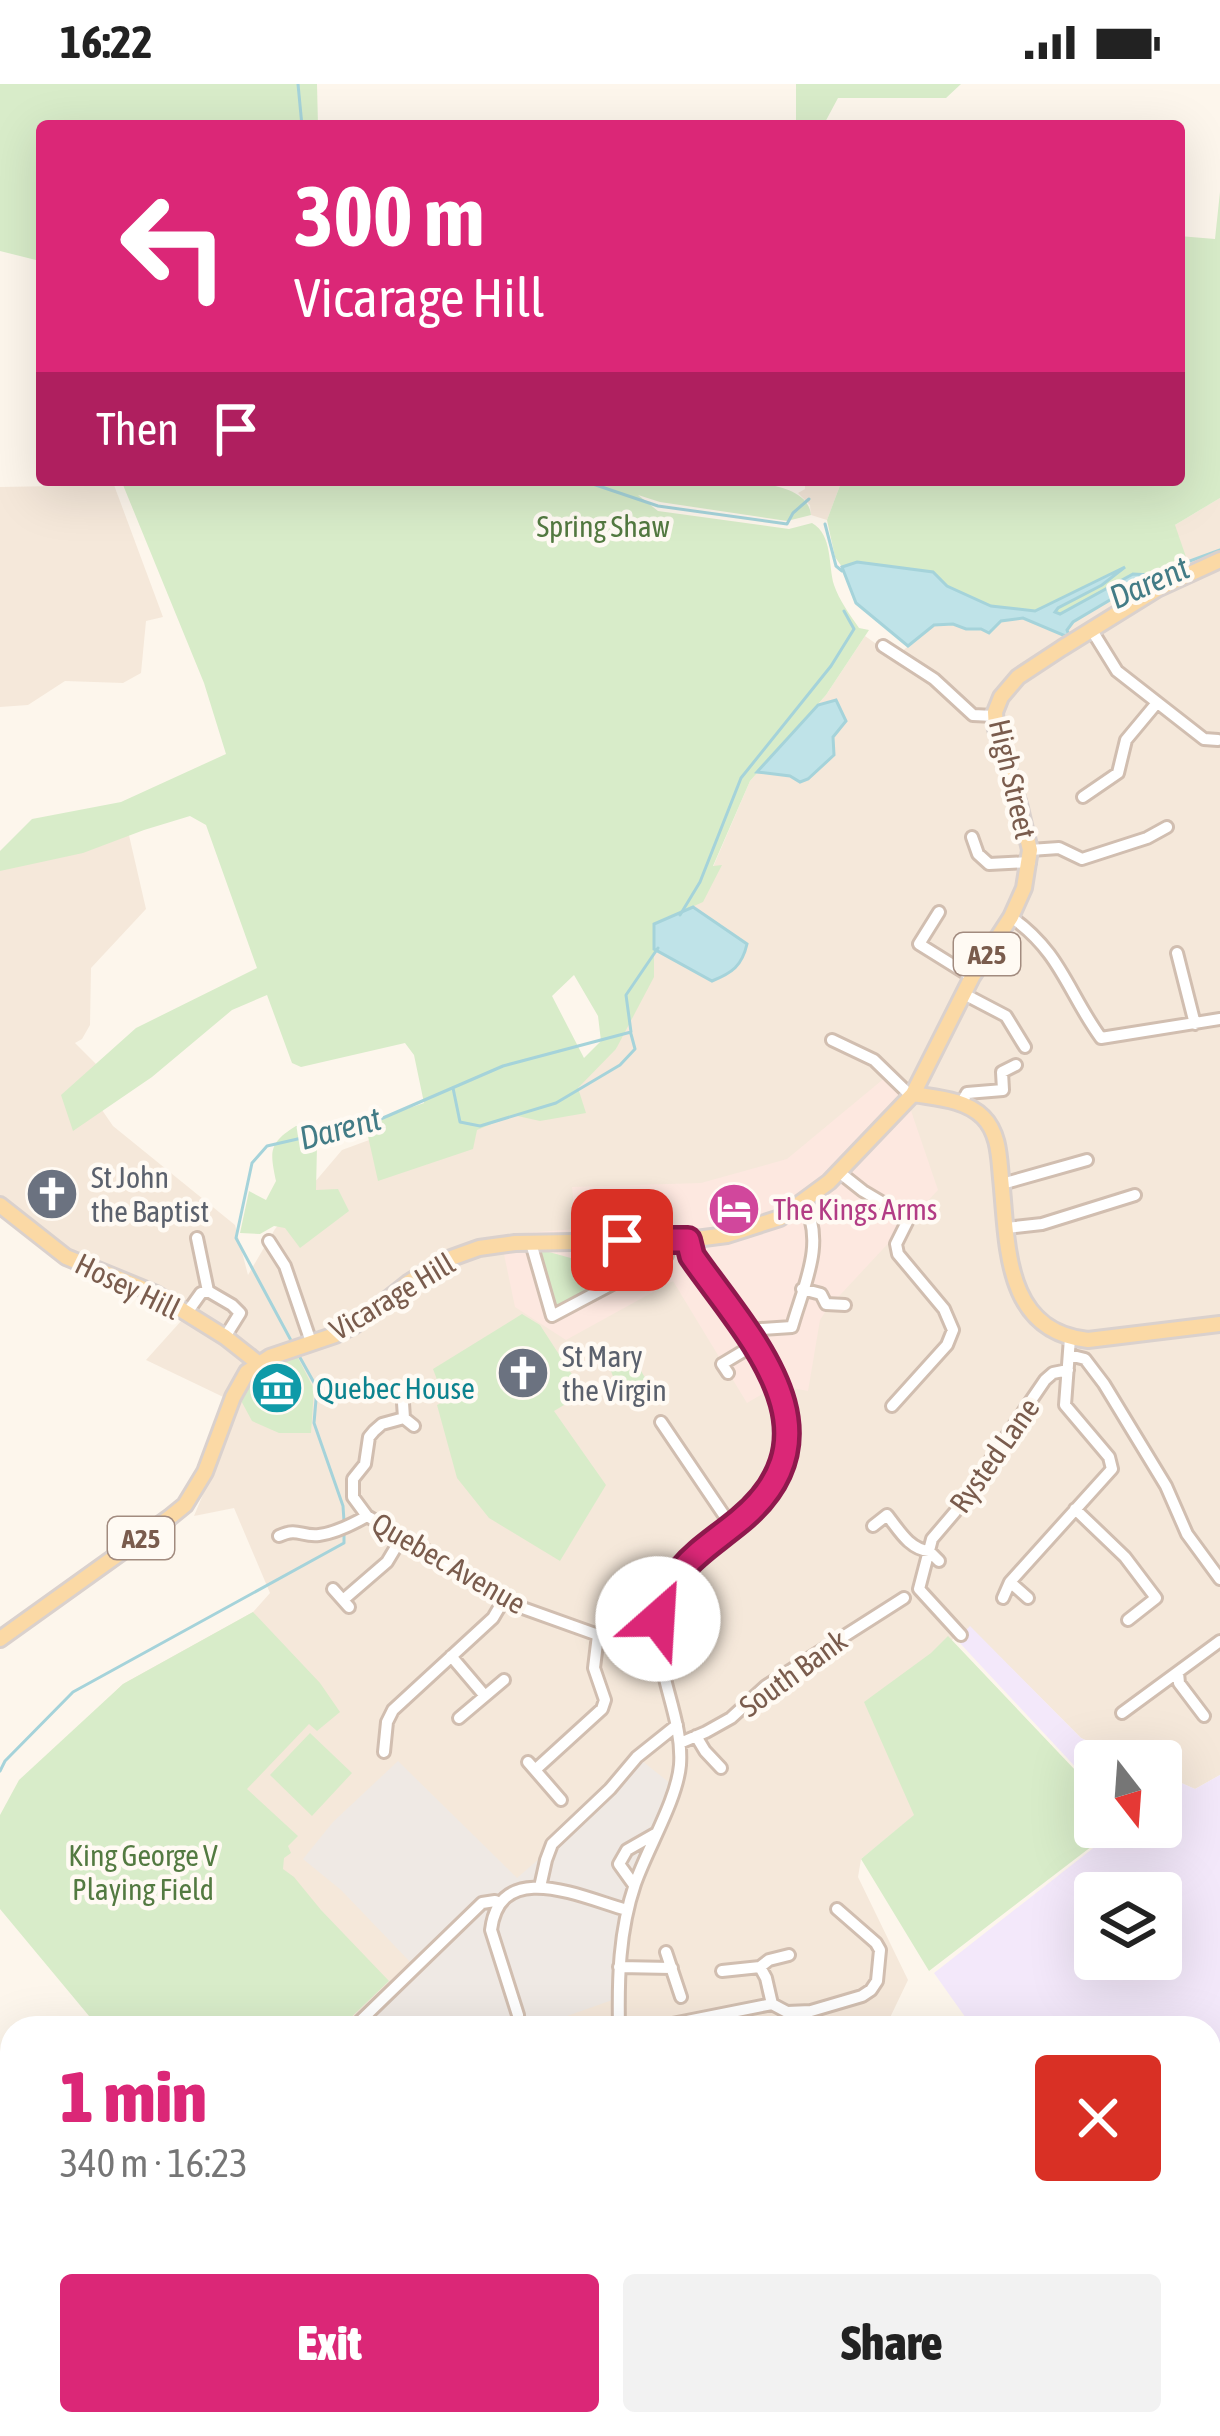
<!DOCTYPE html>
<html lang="en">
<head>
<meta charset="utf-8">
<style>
  :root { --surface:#fff; --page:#f2f2f2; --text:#222; --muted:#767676; --accent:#db2777 }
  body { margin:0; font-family:"Asap Condensed",sans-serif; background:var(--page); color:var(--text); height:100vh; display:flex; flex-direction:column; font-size:45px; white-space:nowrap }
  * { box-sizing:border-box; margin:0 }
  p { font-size:39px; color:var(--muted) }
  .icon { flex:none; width:66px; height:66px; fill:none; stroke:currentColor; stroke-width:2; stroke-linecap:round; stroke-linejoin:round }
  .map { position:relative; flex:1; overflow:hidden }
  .details { position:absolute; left:0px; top:1932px; width:1221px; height:420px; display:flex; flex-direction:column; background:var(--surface); border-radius:36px 36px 0 0; box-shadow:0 12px 48px #0002 }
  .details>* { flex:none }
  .banner { position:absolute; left:36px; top:36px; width:1149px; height:366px; border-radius:12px; box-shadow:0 12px 48px #0002; background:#db2777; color:#fff; overflow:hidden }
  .needle { width:78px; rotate:163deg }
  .buttons { position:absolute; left:1074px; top:1656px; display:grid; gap:24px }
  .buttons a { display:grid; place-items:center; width:108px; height:108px; border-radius:12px; background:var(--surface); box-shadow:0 12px 48px #0002; font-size:60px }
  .pin { position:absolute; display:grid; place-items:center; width:102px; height:102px; color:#fff; margin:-51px; border-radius:24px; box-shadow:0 6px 18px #0006 }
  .me { position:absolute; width:132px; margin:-66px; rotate:26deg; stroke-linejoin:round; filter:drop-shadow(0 0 9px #0008) }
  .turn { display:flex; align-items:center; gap:42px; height:252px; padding:0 60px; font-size:54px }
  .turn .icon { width:156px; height:156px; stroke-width:2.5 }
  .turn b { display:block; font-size:84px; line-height:102px }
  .then { display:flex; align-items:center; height:114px; padding:0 60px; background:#0003; gap:24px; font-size:45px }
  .round { display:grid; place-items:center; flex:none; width:126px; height:126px; border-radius:12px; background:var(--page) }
  .summary { display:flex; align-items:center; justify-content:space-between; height:204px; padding:0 60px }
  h1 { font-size:72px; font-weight:800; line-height:90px; color:var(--accent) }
  .button { display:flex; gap:24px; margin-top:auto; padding:24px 60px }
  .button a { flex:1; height:138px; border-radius:12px; background:var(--accent); color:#fff; font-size:48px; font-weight:800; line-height:138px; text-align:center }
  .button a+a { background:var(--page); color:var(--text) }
  .status { display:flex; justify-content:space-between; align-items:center; height:84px; padding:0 60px; background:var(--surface); direction:ltr }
  .status svg { height:33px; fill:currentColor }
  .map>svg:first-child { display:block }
  .residential { fill:#f5e8da }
  .commercial { fill:#fde8e0 }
  .industrial { fill:#efe9e4 }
  .education { fill:#f3e8fa; fill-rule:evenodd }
  .green { fill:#d8ecc9; fill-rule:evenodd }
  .water { fill:#bfe3e8; stroke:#a5d3da; stroke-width:3 }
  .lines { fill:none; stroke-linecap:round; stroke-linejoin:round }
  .stream { stroke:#a5d3da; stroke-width:3 }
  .minor-casing { stroke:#d1beb0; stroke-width:16 }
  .major-casing { stroke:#dad1cd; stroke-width:20 }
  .highway-casing { stroke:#dad1cd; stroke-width:22 }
  .minor { stroke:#fff; stroke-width:10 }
  .major { stroke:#fbd9a5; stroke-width:14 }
  .highway { stroke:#f7b7a3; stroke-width:16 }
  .route-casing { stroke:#8e194d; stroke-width:30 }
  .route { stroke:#db2777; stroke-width:21 }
  .labels { text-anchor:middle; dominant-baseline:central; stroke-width:9; stroke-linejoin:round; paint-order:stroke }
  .shield { fill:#fffaf3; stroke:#a28b7f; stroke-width:3 }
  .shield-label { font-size:27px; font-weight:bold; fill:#7a5c4d }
  .park-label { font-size:30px; fill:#537a41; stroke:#fffaf3 }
  .street-label { font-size:30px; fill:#7a5c4d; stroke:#fffaf3 }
  .worship-label { font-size:30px; fill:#5b616d; stroke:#fffaf3; text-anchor:start }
  .hotel-label { font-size:30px; fill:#b23c85; stroke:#fffaf3; text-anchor:start }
  .culture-label { font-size:30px; fill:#0d838f; stroke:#fffaf3; text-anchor:start }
  .water-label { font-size:33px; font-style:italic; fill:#437c86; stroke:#fffaf3 }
</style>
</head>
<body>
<div class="status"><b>16:22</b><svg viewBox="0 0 49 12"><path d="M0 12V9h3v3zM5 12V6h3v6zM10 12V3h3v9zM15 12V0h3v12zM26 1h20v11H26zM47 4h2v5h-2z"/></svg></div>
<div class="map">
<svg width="1220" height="2352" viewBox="0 0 1220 2352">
  <rect width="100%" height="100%" fill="#fdf6ec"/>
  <path class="residential" d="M805,396h37l-15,40 -16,-5 -1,-10 -12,-12 7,-4z
    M114,401l49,132 -17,4 -5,52 -18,10 -58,-2 -37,24 -28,2v-220z
    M1220,414v1277l-25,14 -34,-15v-13h-29l-51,-23 -111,-111 -105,75 50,113 -54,44 -3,18 50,103 -23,48h-784l-80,-245 102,-99 130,-72 17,-19 -36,-85 -40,8 46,-111 -94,-45 44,-49 -116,-57 -74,-58v-334l128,-31 18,78 -55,59 -1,57 -8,14 -7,4 23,23 -16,15 31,45 122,99 13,50 27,-46 67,-79 274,-101 38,-125 59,-57 37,-86 76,-86 39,-59 30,21 39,-32 19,-1 13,5 22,-24 187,-80z
    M240,2340h485l5,12h-490z"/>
  <path class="commercial" d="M887,992l18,17 33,97 -111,119 -7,11 -12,71 -27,-5 -10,3 -24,14 -74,-122 -107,59 -51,-33 -15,-72 76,-6 -4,-42 129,-4 86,-24z"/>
  <path class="industrial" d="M637,1673l38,30 -48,123 -9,88 -85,30h-162l-9,-10 51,-53 -72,-75 -38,-31 30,-37 65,-61 119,117 23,-20z"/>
  <path class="education" d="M970,1542l111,112 51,23h-37v27l-138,-148z
    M1161,1690l34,15 25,-14v336l-11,7v-90h-236l-39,-55 186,-146h41zM1095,1809h66v66h-66z"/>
  <path class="green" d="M0,0h317l1,42h-276v154l-6,-20 -36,-9z
    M796,0h165l-15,14h-108l-15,28h-27z
    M1220,108v306l-45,27 11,32 -33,14 -3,6 -77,45 -6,8 3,8 -47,-20 -22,3 -13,-16 -41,-19 -15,-14 -75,-10 -15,5 -7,-10 -8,-37 15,-40h337v-244l36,3z
    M121,396h596c26,2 91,1 94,35l-24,6 -127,-19 -22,-7 20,16 131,18 23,-6c21,12 16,42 22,62 5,15 16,30 25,43l10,2 -43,65 -76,86 -37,85 9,-1 -19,37 -49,22v53l-38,72 -38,39 8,25 -46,8 -27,-6 -36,15 -4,19 -95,32 -13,-58 59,-20 -10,-48 -9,-12 -104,24 -9,-4 -25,-68 -35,15 -80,67 -79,54 -12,-36 75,-67 121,-60 -51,-143 -16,-9 -46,14 -61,23 -83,18v-20l32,-32 89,-17 105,-48 -22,-71zM574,891l24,41 3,25 -17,17 -32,-62z
    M296,1042h15l6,20 -1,44 22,-1 11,22 -49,37 -15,-20 -11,-2 -14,8 -20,-1 9,-42 17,9 10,-19c-6,-29 -8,-38 20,-55z
    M542,1166l75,21 -55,33 -7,1 -17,-52z
    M522,1230l18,11 44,68 -30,18 52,74 -46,76 -71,-43 -32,-40 -20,-73 8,-4 -12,-32z
    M296,1270l18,35 -3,44h-32l-27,-12 -14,-26 17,-21z
    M632,1271l16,28 -27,14 -12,-31z
    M253,1528l67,71 20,29 -23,19 -8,-7 -62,65 51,47 -10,10 3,7 -7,5 -1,11 11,8 27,33 68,71 -49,47h-241l-99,-119v-94l19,-35 104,-96z
    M948,1552l147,155v36h22l-188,144 -68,-112 53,-44 -50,-113 67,-49z
    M310,1649l42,40 -40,43 -42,-41z"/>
  <path class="water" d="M857,478l76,10 14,14 44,20 44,5 90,-44 -23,18 -44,23 -3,4 5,2 73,-40 19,1 -79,47 -6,8 3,8 -47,-20 -22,3 -12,12 -8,-4h-15l-13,-5 -19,1 -26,21 -52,-43 -14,-36z
    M836,616l10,21 -13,16 1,18 -26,24 -8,3 -10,-6 -33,-4 61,-67z
    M693,823l54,37c-5,22 -15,29 -35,37l-58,-32v-25z"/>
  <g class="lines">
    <path class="stream" d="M298,0l4,42
      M581,396l77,26 129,18 6,-11 16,-14
      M825,440l11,42 6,5
      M1149,492l71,-26
      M680,831l20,-33 41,-104 90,-112 23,-37 -10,-18
      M453,1004l7,34 20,4 76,-23 64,-38 15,-16 -4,-15
      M294,1262l-58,-108 16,-75 15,-17 109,-25 127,-55 128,-34 -5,-37 32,-47
      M298,1270l19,34 -3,35 29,83 1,15
      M0,1687l5,-10 68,-69 271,-149v-12
      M0,1986l12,-3"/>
    <g class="minor-casing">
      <path id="minor" d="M1091,545l26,42 87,68 14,1
        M883,562l51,33 39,36 21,1
        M1083,713l35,-24 8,-33 30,-36
        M972,753l6,17 11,10 41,-2
        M1030,766l29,-2 23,11 65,-21 20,-11
        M939,828l-20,32 53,33
        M1011,833c50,35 57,76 90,121l119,-19
        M1177,869l18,71
        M964,910l42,22 19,31
        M832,956l42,20 37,36
        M961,1020l6,-11 36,-3 -1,-18 14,-7
        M839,1088l24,19 42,25 2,6 -11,22 2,10 46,55 9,21 -6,15 -55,61
        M1002,1100l85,-24
        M1006,1144l36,-4 93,-29
        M197,1154l11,53
        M269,1157l16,25 26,76
        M531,1159l21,73 115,-61v-15
        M802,1205l19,5 5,10 19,1
        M186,1230l15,-21 7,-2 24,14 8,8 -15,24
        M747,1246l45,-3c11,-40 35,-86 11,-125
        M1069,1271l16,4 19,25 62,102 21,48 33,45
        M728,1289l-6,-9 35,-21
        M402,1304l2,30 10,8
        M404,1334l-22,6 -8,7 -5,6 -4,27 -12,15v18l14,19 57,33 79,52 95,34h59
        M661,1338l71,105
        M1075,1425l50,48 31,41 -28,22
        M873,1442l14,-11c12,15 22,34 42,36l10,10
        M279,1452c19,-9 22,1 40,-1 16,-2 34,-11 48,-19
        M1010,1498l18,16
        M333,1505l16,18
        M1003,1514l7,-16 102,-113 -3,-12 -44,-52 5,-67
        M343,1516l44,-38 15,-25
        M961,1551l-42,-46 13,-50 23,-27 90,-132 8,-7 15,-3
        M451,1572l34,40
        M1178,1589l1,10 25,33
        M1122,1629l98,-72
        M459,1634l45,-38
        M696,1652l9,15 16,17
        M680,1659l26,-11 25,-14 35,-32 138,-88
        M384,1668l3,-30 6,-12 100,-92 10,-17
        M528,1678l33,38
        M535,1686l67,-61 3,-9 -11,-32 4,-33
        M634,1801l-15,-21 8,-14 28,-16
        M540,1803l6,-27 6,-16 58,-55 27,-32 40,-32
        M666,1868l15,45
        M619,1883l53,1
        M760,1883l9,-7 20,-5
        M722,1887l38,-4 6,11 6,26
        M353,1944l129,-125 13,-2 5,2
        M519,1944l-1,-13 -27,-85c9,-73 92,-32 136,-20
        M619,1944c-1,-49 0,-97 16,-144 12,-35 42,-84 45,-119 4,-55 -35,-107 -17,-161 13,-41 46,-59 78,-85 60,-48 53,-118 14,-179 -20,-30 -46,-57 -66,-88l-1,-12
        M652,1944l120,-24 15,8 24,-1 51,-15 9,-6 6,-9 3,-31 -4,-7 -39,-34
        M467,2340l10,12
        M717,2340l5,12
        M738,2340l5,12
        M310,2352l6,-12"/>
    </g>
    <g class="major-casing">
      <path id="major" d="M913,1010c23,4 52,5 70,23 16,16 16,40 18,61 7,66 2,153 87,162l132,-16
        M0,1121l66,52 90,37 69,43 33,26
        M0,1555l169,-121 16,-13 20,-33 28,-75 14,-25 23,-15 65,-22 20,-10 53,-42 35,-22 36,-13 36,-5 173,-3 39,-5 53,-17 49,-36 84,-88 59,-117 39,-60 13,-29 6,-38 -10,-42 -24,-79 -1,-17 6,-15 17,-20 44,-29 95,-59 63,-29"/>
    </g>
    <g class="highway-casing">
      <path id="highway" d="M1209,2295l11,-10
        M1209,2328l11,-10
        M1145,2352l13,-12
        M1182,2352l13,-12"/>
    </g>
    <use href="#minor" class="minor"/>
    <use href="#major" class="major"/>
    <use href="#highway" class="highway"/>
  </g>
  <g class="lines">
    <g class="route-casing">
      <path id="route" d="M622,1156h66l4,16c56,80 154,177 47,265 -43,35 -64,42 -81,98"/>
    </g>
    <use href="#route" class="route"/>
  </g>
  <defs>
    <g id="church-disc" transform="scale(2.7)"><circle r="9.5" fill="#6b7280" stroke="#fffaf3"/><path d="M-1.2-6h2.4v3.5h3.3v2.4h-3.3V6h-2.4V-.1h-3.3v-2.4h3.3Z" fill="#fff"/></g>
    <g id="hotel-disc" transform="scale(2.7)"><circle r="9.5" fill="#d1479c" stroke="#fffaf3"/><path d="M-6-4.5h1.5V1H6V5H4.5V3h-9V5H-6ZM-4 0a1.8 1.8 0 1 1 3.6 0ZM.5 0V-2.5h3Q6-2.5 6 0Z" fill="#fff"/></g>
    <g id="museum-disc" transform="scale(2.7)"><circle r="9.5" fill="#0f9aa8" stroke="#fffaf3"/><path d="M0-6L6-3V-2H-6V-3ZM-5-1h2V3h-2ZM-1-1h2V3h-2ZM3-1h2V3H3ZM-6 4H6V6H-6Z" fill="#fff"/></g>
  </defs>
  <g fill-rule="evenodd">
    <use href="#church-disc" x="52" y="1110"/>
    <use href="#hotel-disc" x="734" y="1125"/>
    <use href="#church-disc" x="523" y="1289"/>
    <use href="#museum-disc" x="277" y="1304"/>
  </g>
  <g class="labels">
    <g class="shield">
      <rect x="954" y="849" width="66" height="42" rx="9"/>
      <rect x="108" y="1433" width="66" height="42" rx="9"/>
    </g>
    <g class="shield-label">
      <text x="987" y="870">A25</text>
      <text x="141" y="1454">A25</text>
    </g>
    <g class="park-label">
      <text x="603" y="442">Spring Shaw</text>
      <text x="143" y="1771">King George V<tspan x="143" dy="34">Playing Field</tspan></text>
    </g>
    <g class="street-label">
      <text transform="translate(1013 695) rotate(77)">High Street</text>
      <text transform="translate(128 1202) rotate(26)">Hosey Hill</text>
      <text transform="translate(392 1212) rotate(-31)">Vicarage Hill</text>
      <text transform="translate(994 1371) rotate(-55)">Rysted Lane</text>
      <text transform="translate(449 1479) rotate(30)">Quebec Avenue</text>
      <text transform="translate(793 1589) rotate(-36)">South Bank</text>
    </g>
    <g class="worship-label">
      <text x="91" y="1093">St John<tspan x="91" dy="34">the Baptist</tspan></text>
      <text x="562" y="1272">St Mary<tspan x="562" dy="34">the Virgin</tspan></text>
    </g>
    <g class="hotel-label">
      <text x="773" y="1125">The Kings Arms</text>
    </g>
    <g class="culture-label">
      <text x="316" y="1304">Quebec House</text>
    </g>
    <g class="water-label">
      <text transform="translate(1149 498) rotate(-24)">Darent</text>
      <text transform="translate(340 1044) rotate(-15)">Darent</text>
    </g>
  </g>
</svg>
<div class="buttons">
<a><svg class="needle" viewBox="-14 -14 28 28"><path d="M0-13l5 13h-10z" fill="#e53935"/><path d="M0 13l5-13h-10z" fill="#767676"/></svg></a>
<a><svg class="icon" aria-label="layers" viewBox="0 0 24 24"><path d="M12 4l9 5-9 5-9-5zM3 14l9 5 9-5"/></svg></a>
</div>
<div class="pin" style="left:622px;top:1156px;background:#d93025"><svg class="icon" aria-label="arrive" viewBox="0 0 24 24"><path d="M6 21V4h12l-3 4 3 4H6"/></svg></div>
<svg class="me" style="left:658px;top:1535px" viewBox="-20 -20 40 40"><circle r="19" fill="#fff"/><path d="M0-13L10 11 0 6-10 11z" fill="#db2777"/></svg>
<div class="banner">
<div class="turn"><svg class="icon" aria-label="left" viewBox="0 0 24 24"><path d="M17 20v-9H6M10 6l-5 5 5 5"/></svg><div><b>300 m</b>Vicarage Hill</div></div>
<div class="then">Then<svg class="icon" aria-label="arrive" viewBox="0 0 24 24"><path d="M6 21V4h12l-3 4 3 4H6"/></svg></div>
</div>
<section class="details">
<div class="summary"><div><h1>1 min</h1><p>340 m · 16:23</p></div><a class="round" style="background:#d93025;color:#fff"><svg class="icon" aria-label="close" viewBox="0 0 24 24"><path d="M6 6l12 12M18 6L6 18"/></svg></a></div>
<div class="button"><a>Exit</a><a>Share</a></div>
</section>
</div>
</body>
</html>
